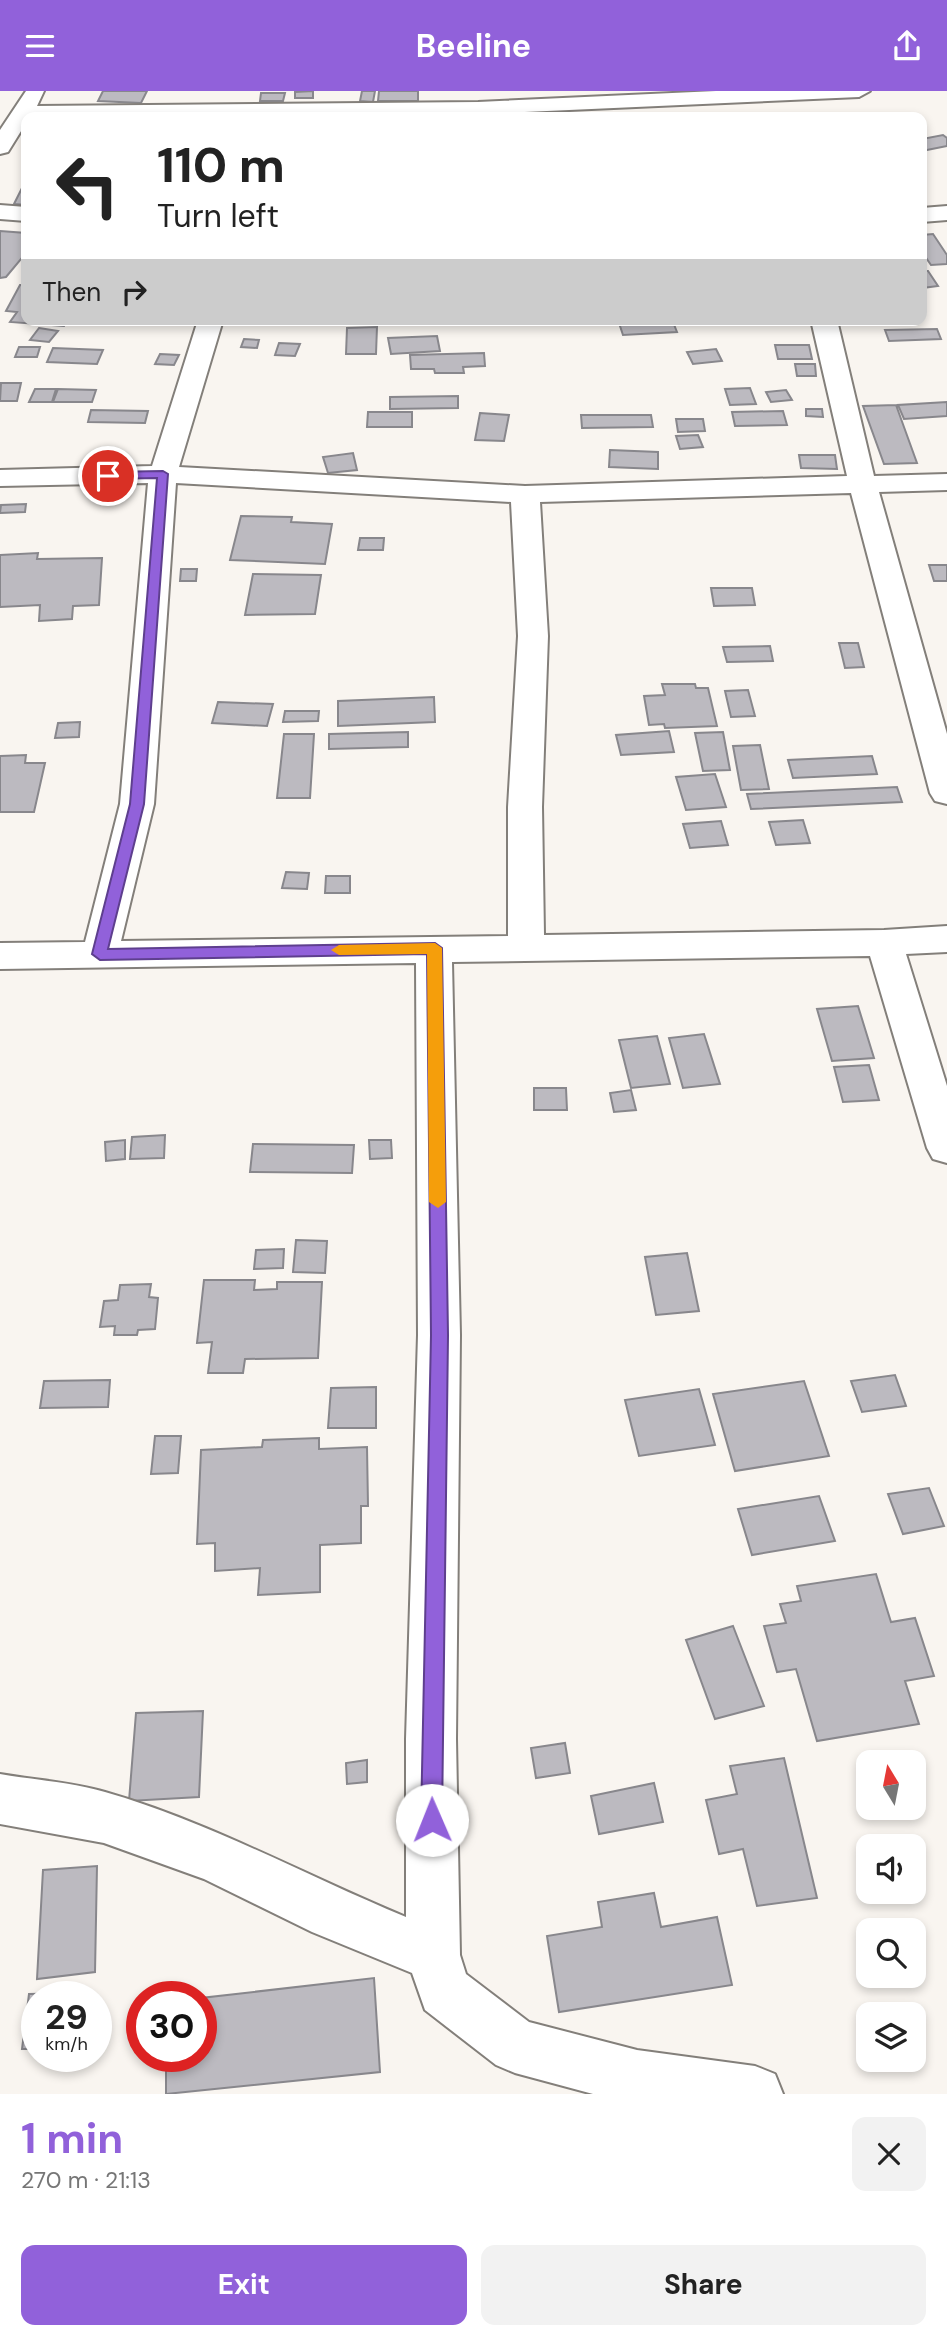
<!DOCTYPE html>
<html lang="en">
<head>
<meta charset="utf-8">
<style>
  :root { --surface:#fff; --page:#f2f2f2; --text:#222; --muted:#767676; --accent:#9161da }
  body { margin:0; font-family:"DM Sans",sans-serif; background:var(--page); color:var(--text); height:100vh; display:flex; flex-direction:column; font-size:26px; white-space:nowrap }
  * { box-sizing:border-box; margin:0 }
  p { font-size:23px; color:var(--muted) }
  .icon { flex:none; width:38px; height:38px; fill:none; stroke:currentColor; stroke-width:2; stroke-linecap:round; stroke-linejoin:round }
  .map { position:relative; height:2003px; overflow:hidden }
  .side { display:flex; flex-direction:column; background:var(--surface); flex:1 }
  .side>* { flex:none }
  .guide { position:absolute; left:21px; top:21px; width:906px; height:214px; border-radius:14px; box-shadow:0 4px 10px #0003; background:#fff; color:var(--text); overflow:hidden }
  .needle { width:46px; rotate:350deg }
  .controls { position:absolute; left:856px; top:1659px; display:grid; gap:14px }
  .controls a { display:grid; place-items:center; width:70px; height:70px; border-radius:14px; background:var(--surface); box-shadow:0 4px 10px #0003; font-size:35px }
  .speed { position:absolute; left:21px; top:1890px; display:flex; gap:14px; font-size:35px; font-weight:700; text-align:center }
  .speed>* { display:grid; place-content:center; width:91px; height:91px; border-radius:50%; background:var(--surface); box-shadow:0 4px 10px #0003; line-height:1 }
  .speed small { font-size:18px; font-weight:400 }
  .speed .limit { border:10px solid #d22; background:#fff; color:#111 }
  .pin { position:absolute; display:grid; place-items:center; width:60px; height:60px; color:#fff; margin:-30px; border:4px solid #fff; border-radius:50%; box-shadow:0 2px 7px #0007 }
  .me { position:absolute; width:77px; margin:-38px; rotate:359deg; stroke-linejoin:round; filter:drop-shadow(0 0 5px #0008) }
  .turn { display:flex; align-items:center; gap:24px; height:147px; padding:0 21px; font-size:32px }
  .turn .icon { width:91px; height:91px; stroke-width:2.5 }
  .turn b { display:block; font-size:49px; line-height:60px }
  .then { display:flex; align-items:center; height:66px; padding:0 21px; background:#0003; gap:14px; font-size:26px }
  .round { display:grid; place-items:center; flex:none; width:74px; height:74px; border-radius:14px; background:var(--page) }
  .overview { display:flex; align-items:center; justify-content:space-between; height:119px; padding:0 21px }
  h1 { font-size:42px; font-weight:700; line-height:52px; color:var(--accent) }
  .button { display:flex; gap:14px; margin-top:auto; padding:14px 21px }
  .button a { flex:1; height:80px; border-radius:14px; background:var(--accent); color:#fff; font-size:28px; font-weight:700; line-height:80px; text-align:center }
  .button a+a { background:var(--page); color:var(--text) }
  header { display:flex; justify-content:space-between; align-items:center; height:91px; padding:0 21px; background:var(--accent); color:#fff; font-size:32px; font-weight:700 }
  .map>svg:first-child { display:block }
  .building { fill:#bcbac0; stroke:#88878c; stroke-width:2 }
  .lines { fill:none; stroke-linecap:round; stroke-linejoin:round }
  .minor-casing { stroke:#837f7a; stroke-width:4 }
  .minor { fill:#fff; fill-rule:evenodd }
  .route { fill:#9161da; stroke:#5e3f8e; stroke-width:2 }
  .slow { fill:#f59e0b }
</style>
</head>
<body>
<header><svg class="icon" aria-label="menu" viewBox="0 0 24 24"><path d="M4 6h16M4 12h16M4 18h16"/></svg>Beeline<svg class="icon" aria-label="share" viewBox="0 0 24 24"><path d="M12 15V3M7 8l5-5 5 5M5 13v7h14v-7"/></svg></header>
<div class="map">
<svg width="947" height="2003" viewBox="0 0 947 2003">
  <rect width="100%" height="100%" fill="#f9f5f0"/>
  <path class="building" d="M103,0h44l-6,12 -43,-2z
    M313,0v7h-18v-6z
    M362,0h13l-2,11 -13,-1z
    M379,0h39v10h-40z
    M261,2h24l-2,8h-23z
    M943,44l4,3v8l-25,5v-12z
    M22,97h4v17l-12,-1z
    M0,140l26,2v20l-20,24 -6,1z
    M933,143l14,21v9l-16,1 -9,-13v-17z
    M922,180h6l10,15 -16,2z
    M20,194h6v35h41l-3,6 -54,-4 7,-10 -11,-1z
    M618,229h69v1l-14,1 4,10 -54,3z
    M377,236l-1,27h-30l1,-26z
    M39,237l19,3 -9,11 -19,-2z
    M937,238l4,10 -52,2 -4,-11z
    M437,245l3,15 -49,3 -3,-16z
    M244,248l15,1 -2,8 -16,-1z
    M279,252l21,1 -5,12 -20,-1z
    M775,254h34l3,14h-34z
    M19,256h21l-3,10h-22z
    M53,257l50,2 -6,14 -50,-2z
    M716,258l6,12 -29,3 -6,-12z
    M484,262l1,13 -22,1 1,6h-29l-1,-4h-23l-1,-14z
    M160,263l19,1 -5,10 -19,-1z
    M795,273h20l1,12h-19z
    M1,292h20l-4,18h-17z
    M750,297l6,16 -26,1 -5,-16z
    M35,298h21l-4,13h-23z
    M58,298l38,1 -4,12h-39z
    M786,299l6,10 -21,2 -5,-10z
    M458,305v12l-68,1v-12z
    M947,311v14l-43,3 -6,-14z
    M896,314l21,58 -33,1 -21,-58z
    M806,318h16l1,8 -17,-1z
    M91,319l57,1 -3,12 -57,-1z
    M783,320l4,14 -52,1 -3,-14z
    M368,321h44v15h-45z
    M480,322l29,2 -5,26 -29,-1z
    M581,324h70l2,12 -71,1z
    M676,328h27l2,12 -27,1z
    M698,344l5,12 -23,2 -4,-13z
    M610,359l48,2v17l-49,-2z
    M353,362l4,17 -29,3 -5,-16z
    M799,364h36l2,14 -36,-1z
    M26,413l-1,8 -25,1 1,-8z
    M241,425l51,1 -1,5 41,2 -7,40 -95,-4z
    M360,447h24l-1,12h-25z
    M38,462l-1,6 65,-1 -3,47 -26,1 -1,13 -33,2 1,-16 -40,2v-52z
    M929,474h18v16h-13z
    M181,478h16l-1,12h-16z
    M253,483l68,1 -6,39 -70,1z
    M711,497h41l3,17 -41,1z
    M839,552h19l6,24 -19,1z
    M770,555l3,15 -46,1 -4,-15z
    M662,593h33l1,4h12l9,38 -52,2 -1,-4 -15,1 -5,-29 21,-1z
    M748,599l7,26 -24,1 -6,-26z
    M434,606l1,25 -97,4v-25z
    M218,611l55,2 -6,22 -55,-3z
    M285,620h34l-1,10 -35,1z
    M80,631l-1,15 -24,1 3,-15z
    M669,640l5,21 -53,3 -5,-20z
    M408,641v15l-79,2v-15z
    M723,641l7,38 -27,1 -8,-38z
    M284,643h30l-4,64h-33z
    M760,654l9,44 -28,1 -8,-44z
    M26,664l-1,8h20l-11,49h-34v-56z
    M872,665l5,18 -84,4 -5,-18z
    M715,683l11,33 -40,3 -10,-33z
    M897,696l5,15 -151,7 -4,-15z
    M803,729l7,23 -34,2 -7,-23z
    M721,730l7,24 -38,3 -7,-24z
    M286,781l23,1 -2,16 -25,-1z
    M326,785h24v17h-25z
    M858,915l16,52 -42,3 -15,-52z
    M704,943l16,50 -37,4 -14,-50z
    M657,945l13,48 -39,4 -12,-48z
    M869,974l10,35 -36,2 -9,-35z
    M534,997h32l1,22h-33z
    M631,999l5,20 -22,2 -4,-19z
    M165,1044l-1,23 -34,1 2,-22z
    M125,1049v19l-19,2 -1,-19z
    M369,1049h22l1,18 -22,1z
    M253,1053l101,1 -2,28 -102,-1z
    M296,1149l31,1 -2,32 -32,-1z
    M284,1158l-1,19 -29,1 2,-19z
    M687,1162l12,58 -43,4 -11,-58z
    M204,1189h51l-1,10 23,-1v-7h45l-4,76 -73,1 -2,14h-35l4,-31 -15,1z
    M151,1193l-2,13 9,1 -3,31 -17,1 -1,5h-23l1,-9 -15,1 4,-26 14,-1 2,-15z
    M895,1284l11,31 -44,6 -11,-31z
    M110,1289l-2,27 -68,1 4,-27z
    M804,1290l25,75 -94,15 -22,-77z
    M376,1296v41h-48l3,-40z
    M699,1298l16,56 -76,11 -14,-56z
    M155,1345h26l-3,37 -27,1z
    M319,1347v11l48,-2 1,59h-7v37l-41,2v47l-62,3 2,-27 -45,3v-28l-18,1 4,-94 61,-3 1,-7z
    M929,1397l15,38 -41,8 -15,-40z
    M819,1405l16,45 -83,14 -14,-46z
    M876,1483l15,48 24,-4 19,58 -29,5 14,43 -102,17 -21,-72 -19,3 -13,-46 22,-3 -6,-19 21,-3 -4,-15z
    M733,1535l31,80 -49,13 -29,-79z
    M203,1620l-4,86 -70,4 7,-88z
    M565,1652l5,30 -34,5 -5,-30z
    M784,1667l33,140 -60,8 -14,-57 -24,5 -13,-54 31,-6 -7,-28z
    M367,1669v22l-20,2 -1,-21z
    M654,1692l9,39 -64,12 -8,-38z
    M97,1775l-2,106 -58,7 6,-109z
    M654,1802l7,34 56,-10 15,68 -173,27 -12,-76 55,-9 -4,-25z
    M374,1887l6,94 -214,22v-38h35v-58z
    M75,1902v4h-38v52h-15l7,-55z"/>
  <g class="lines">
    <g class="minor-casing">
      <path id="minor" d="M26,0h18l-7,15 441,-4 238,-11h154l-11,6 -381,17 -452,3v6l-18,29 -8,2v-24z
        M0,114l26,2v14l-26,-2z
        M947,115v14l-25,2v-14z
        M198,229h25l-44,147 346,19 322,-10 -36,-156h26l37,156 73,-2v16l-68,2 68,242v70l-12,-3 -5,-8 -79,-300 -311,9 8,134 -6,171 2,128 340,-5 63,-4v26l-41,2 41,132v77l-14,-4 -6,-11 -57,-192 -418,6 8,373 -4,404 4,216 6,19 63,48 108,28 118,16 20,8 8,20h-190l-78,-21 -19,-8 -71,-55 -13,-37 -100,-41 -108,-53 -100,-36 -104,-19v-50c34,6 72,8 105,18 105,30 201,84 301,125v-178l12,-404 -2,-372 -416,6v-26l85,-1 35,-138 28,-321 -148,3v-16l152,-4zM176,392l335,19 7,134 -10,171v129l-387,5 33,-137z"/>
    </g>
    <use href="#minor" class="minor"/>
  </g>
  <path class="route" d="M163,380l5,3 -24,330 -36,145 327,-6 7,5 6,387 -6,485 -3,7 -7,3 -8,-3 -3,-7 10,-485 -4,-381 -327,6 -8,-6 38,-150 27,-326 -49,1 -5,-3 5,-4z"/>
  <path class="slow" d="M435,852l7,5 4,254 -8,6 -9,-6 -2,-248 -88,1 -8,-5 8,-5z"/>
</svg>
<div class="controls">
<a><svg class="needle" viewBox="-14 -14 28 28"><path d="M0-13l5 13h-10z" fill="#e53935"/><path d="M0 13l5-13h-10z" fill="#767676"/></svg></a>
<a><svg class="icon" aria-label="sound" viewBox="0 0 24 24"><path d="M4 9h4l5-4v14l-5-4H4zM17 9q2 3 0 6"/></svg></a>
<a><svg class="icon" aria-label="search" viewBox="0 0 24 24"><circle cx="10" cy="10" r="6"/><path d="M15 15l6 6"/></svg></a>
<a><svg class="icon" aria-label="layers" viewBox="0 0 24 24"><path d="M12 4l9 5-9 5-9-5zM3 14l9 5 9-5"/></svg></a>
</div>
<div class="speed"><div>29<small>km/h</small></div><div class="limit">30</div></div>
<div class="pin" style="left:108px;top:385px;background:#d93025"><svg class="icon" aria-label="arrive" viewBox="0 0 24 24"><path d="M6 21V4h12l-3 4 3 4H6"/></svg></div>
<svg class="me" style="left:432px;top:1729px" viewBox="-20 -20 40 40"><circle r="19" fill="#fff"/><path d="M0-13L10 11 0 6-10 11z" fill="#9161da"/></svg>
<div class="guide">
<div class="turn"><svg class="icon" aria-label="left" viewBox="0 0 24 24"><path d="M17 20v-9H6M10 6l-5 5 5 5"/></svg><div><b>110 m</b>Turn left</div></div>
<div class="then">Then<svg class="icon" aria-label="right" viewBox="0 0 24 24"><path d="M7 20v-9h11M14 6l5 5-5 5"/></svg></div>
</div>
</div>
<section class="side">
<div class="overview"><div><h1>1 min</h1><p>270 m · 21:13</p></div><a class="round"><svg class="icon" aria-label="close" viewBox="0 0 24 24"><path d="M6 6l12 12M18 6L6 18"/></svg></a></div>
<div class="button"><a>Exit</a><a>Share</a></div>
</section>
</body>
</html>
